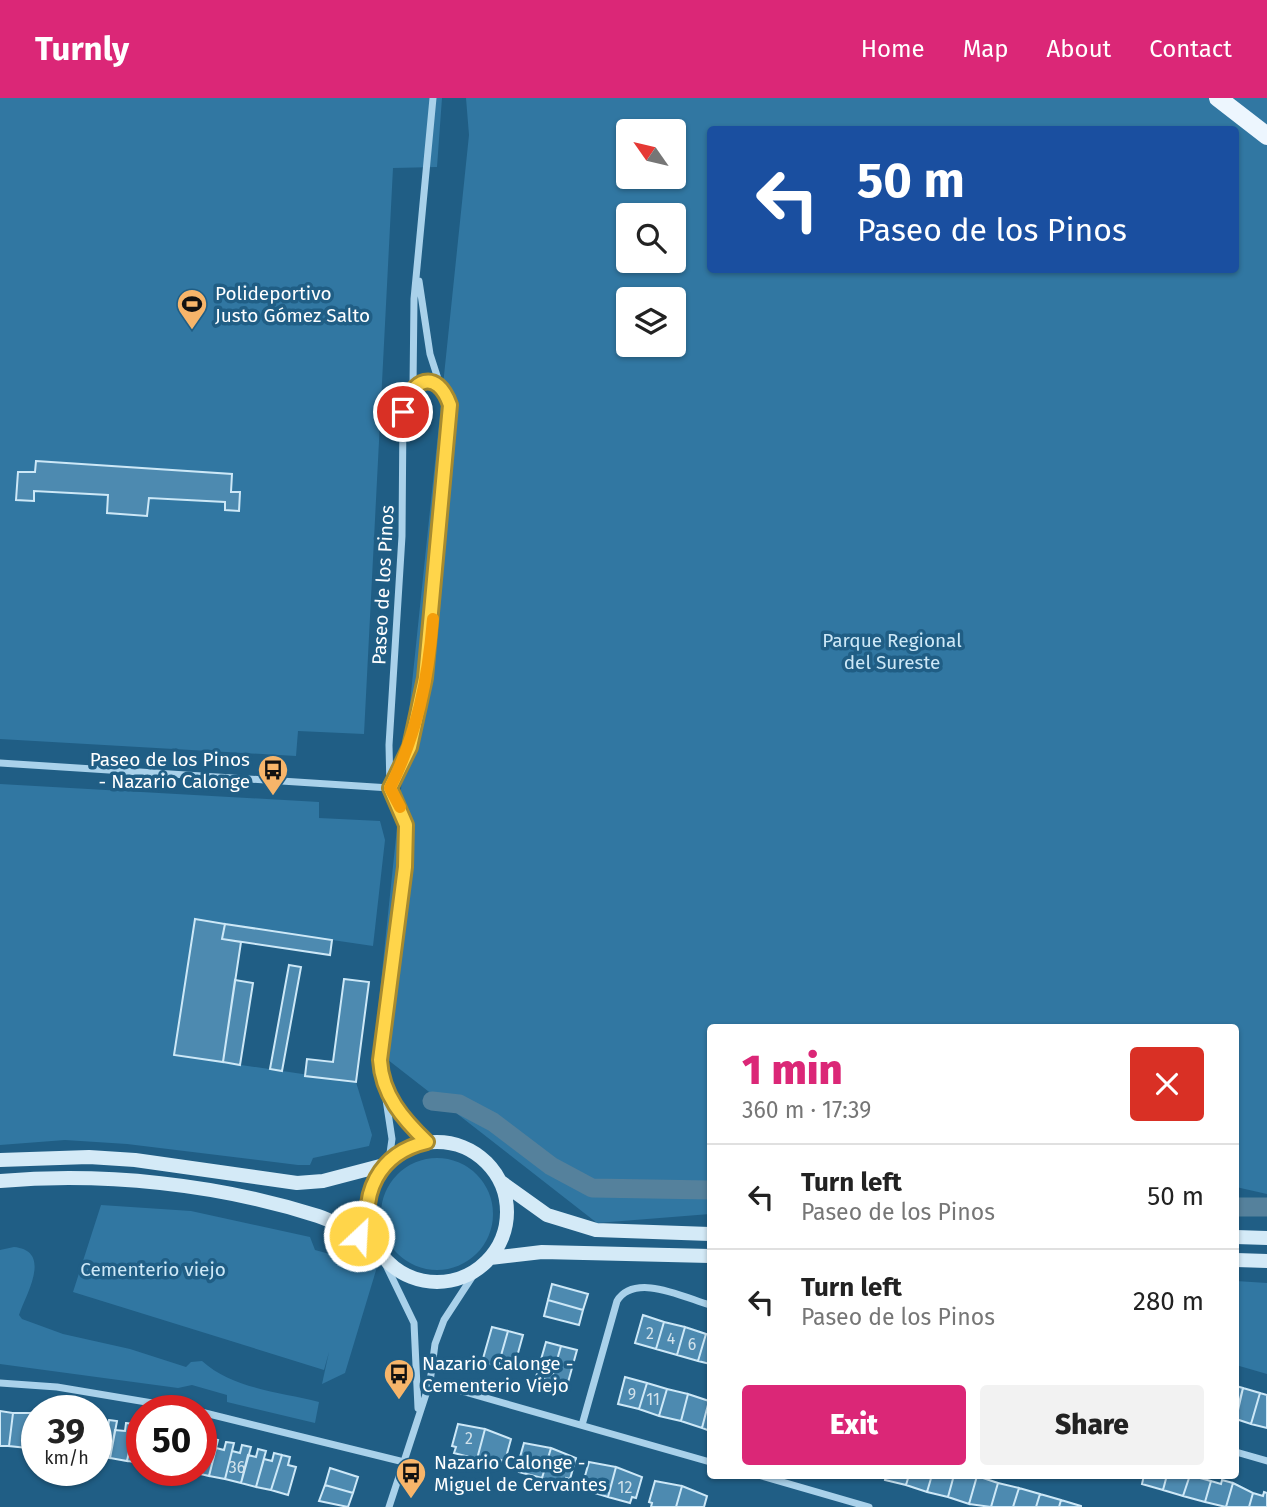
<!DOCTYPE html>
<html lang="en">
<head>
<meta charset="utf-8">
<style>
  :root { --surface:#fff; --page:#f2f2f2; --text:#222; --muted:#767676; --line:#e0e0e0; --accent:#db2777 }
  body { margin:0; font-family:"Fira Sans",sans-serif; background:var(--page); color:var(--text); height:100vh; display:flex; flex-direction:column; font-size:26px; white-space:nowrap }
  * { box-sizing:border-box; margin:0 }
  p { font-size:23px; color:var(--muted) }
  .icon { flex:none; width:38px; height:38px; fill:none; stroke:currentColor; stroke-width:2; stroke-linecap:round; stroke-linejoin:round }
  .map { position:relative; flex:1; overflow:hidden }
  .panel { position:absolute; left:707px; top:926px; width:532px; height:455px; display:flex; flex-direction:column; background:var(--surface); border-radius:7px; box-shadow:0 2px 5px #0004 }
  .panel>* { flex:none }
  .top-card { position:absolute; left:707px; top:28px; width:532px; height:147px; border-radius:7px; box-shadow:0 2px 5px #0004; background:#1a4fa0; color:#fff; overflow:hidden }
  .needle { width:46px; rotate:304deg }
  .fabs { position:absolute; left:616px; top:21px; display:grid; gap:14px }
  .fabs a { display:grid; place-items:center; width:70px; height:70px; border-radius:7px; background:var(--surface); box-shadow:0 2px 5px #0004; font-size:35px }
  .speed { position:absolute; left:21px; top:1297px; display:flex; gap:14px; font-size:35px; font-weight:700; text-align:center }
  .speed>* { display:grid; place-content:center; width:91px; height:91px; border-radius:50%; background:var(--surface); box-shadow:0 2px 5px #0004; line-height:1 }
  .speed small { font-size:18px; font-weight:400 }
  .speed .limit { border:10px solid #d22; background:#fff; color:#111 }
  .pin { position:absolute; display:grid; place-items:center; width:60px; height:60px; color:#fff; margin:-30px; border:4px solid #fff; border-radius:50%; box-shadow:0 2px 7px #0007 }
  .me { position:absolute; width:77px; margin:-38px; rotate:25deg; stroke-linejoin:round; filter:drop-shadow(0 0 5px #0008) }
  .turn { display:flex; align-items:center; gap:24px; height:147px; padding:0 35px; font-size:32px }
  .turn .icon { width:91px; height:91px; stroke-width:2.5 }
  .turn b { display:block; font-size:49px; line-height:60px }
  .round { display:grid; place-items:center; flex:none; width:74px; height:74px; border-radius:7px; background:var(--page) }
  .summary { display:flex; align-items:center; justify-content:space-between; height:119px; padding:0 35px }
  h1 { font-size:42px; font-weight:800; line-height:52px; color:var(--accent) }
  .cta { display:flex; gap:14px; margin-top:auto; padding:14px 35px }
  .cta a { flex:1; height:80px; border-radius:7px; background:var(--accent); color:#fff; font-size:28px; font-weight:800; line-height:80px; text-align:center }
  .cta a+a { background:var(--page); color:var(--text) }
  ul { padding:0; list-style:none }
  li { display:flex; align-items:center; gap:21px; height:105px; padding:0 35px; border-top:2px solid var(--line) }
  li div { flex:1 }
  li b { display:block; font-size:26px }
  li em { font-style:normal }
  header { display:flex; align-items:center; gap:42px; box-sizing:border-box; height:98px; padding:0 35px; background:var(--accent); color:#fff }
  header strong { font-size:33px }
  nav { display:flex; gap:38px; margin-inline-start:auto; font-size:24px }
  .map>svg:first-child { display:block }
  .green { fill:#3177a2; fill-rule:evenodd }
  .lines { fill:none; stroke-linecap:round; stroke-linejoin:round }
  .canal { stroke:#55819c; stroke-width:19 }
  .building { fill:#4d8ab0; stroke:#cde8f7; stroke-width:2 }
  .minor { stroke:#a9d1ea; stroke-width:7 }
  .secondary { stroke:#d4eaf7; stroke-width:14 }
  .primary { stroke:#edf6fe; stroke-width:18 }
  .route-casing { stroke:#a68a30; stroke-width:18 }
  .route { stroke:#ffd54a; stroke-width:12 }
  .slow { stroke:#f59e0b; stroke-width:12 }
  .labels { text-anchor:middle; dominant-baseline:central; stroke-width:7; stroke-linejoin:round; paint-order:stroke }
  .number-label { font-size:16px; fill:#d2e2eb }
  .poi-label { font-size:19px; fill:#fff; stroke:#205e85; text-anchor:start }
  .street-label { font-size:19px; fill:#fff; stroke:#205e85 }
  .park-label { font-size:19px; fill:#cde8f7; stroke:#205e85 }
</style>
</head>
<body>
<header>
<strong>Turnly</strong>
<nav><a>Home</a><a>Map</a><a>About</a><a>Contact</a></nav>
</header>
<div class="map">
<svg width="1267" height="1409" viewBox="0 0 1267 1409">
  <rect width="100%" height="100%" fill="#205e85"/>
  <path class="green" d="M0,0h442l-5,69 -44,1 -29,566 -66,-3 -2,25 -296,-17z
    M466,0h801v1096l-31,-7v-160h-526v187l-113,9 -223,-174 95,-914zM710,32h526v140h-526zM628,33h46v46h-46zM628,117h46v46h-46zM628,201h46v46h-46z
    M0,686l319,18v16l61,3 5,19 -12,106 -178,-26 -21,135 182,27 16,53 -3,11 -56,12 -3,7h-12l-171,-21 -62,-4 -65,5z
    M381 1116a56 56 0 1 1 112 0a56 56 0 1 1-112 0Z
    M101,1107l90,6 119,26 5,13 62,17 -32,106 -23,11 7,-32 -5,18 -251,-78z
    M14,1149c39,4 12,47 5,68l3,4 41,15 67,15 56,18 5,-5 11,-1c31,28 78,31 117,41l-4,21 -88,-21v-7l-35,-10 -14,3 -178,-24v-114z
    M1236,1183l31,2v91l-31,-9z"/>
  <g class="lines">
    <path class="canal" d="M432,1003l27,3 34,18 58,44 41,22 118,2
      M1236,1109h31"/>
  </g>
  <path class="building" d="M36,363l196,13 -1,18h9l-1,19 -14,-1v-8l-76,-4 -2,18 -40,-3 1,-18 -74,-4v10l-18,-1 2,-28h17z
    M195,821l30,5 -3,15 19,3 -18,120 -49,-7z
    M225,826l107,16 -2,15 -108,-16z
    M289,867l12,2 -19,104 -12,-2z
    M344,881l25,3 -13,100 -51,-6 2,-17 26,3z
    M235,882l18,3 -13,82 -17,-3z
    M552,1186l36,10 -5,16 -35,-10z
    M548,1202l35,10 -4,15 -35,-9z
    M643,1217l21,7 -8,27 -21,-6z
    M664,1224l21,5 -8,28 -21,-6z
    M492,1229l16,4 -10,35 -16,-4z
    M685,1229l21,7 -8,27 -21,-6z
    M508,1233l15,4 -10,36 -15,-5z
    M706,1236l4,1v29l-12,-3z
    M546,1244l15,4 -10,35 -15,-4z
    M561,1248l16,4 -10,36 -16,-5z
    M625,1279l22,6 -8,26 -21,-5z
    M647,1285l20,6 -8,27 -20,-7z
    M1236,1288l7,2 -7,26z
    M1243,1290l17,5 -9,31 -15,-5z
    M667,1291l21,5 -7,27 -22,-5z
    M1260,1295l7,2v33l-16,-4z
    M688,1296l21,7 -7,27 -21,-7z
    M709,1303h1v30l-8,-3z
    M0,1313l13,2 -4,33h-9z
    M13,1315h18l-4,35 -18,-2z
    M31,1315l6,1v35l-10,-1z
    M109,1322l8,1 -7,37 -14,-2 4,-29 8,2z
    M126,1325l9,1 -8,37 -17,-3 5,-28 10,1z
    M458,1326l27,5 -8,30 -23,-6 2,-6 -4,-1z
    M485,1331l26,10 -6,22 -4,-1 -2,6 -22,-7z
    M133,1335l9,1v29l-15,-2z
    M209,1340l9,2 -9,36 -17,-4 9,-2v-25l6,1z
    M226,1344l8,1 -9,36 -16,-3 7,-28 8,2z
    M524,1345l27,5 -9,30 -23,-6 2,-7 -3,-1z
    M242,1347l9,2 -10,36 -16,-4 7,-28 8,2z
    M551,1350l25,10 -6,21 -4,-1 -1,7 -23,-7z
    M258,1351l8,2 -10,36 -15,-4 7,-28 8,2z
    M274,1355l8,2 -11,35 -15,-3 8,-28 8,2z
    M282,1357l8,2 -2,8 8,2 -8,28 -17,-5z
    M589,1364l27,5 -8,30 -23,-7 2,-6 -4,-1z
    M616,1369l26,10 -6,21 -4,-1 -2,6 -22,-6z
    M330,1370l28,9 -5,16 -28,-8z
    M886,1377h23l-3,10 -21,-5z
    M909,1377h23l-5,17 -21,-7z
    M932,1377h22l-6,22 -21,-5z
    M954,1377l23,1 -8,28 -21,-7z
    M1144,1377h23l-4,15 -21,-6z
    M1167,1377h23l-7,21 -20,-6z
    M1190,1377h11l-1,3 11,3 -6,21 -22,-6z
    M977,1378l21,7 -7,24 -22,-3z
    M1222,1382l11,3 -7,24 -21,-5 6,-21 10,3z
    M655,1383l27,5 -6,21h-25l1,-4 -3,-1z
    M998,1385l21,5 -6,19h-22z
    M1233,1385l20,10 -4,14h-23z
    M325,1387l28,8 -5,14 -29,-6z
    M682,1388l25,10 -3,11h-28z
    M1019,1390l21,6 -4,13h-23z
    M1264,1394l3,1v14h-18l4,-14 10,3z
    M1040,1396l21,6 -2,7h-23z
    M1061,1402l20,6v1h-22z"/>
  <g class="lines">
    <path class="minor" d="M419,183l11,73 11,34
      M0,665l390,25
      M392,686l18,-37 15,-69 25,-273 -9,-16 -11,-7 -17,4
      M384,985l16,34 27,25
      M389,1062l3,-21 -12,-79 25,-193 1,-42 -16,-37 -1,-43 13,-209 1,-124 10,-26 1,-87 19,-201
      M383,1161l31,64 4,85
      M430,1284l280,80
      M0,1285l57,4 137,23
      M201,1314l203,50
      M582,1327l35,-124c18,-29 68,-3 93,4
      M1236,1354l31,9
      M758,1377l111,32
      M389,1409l41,-125 5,-38 9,-24 32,-49"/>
    <path class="secondary" d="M367 1114a70 70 0 1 1 140 0a70 70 0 1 1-140 0Z
      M0,1062l89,-3 46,3 162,23 26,-2 61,-16
      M0,1083c104,-9 218,3 318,35 19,6 35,18 54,25
      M501,1084l46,33 49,15 114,4
      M1236,1139l31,1
      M490,1160l52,-6 168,4
      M1236,1162l31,1"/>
    <path class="primary" d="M1218,0l49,38"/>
  </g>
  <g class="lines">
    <g class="route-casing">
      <path id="route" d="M359,1138l13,5c-14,-47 7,-88 55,-99 -24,-23 -45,-47 -47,-82l25,-193 1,-42 -16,-37 20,-41 15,-69 25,-273c-13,-37 -39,-27 -47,7"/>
    </g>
    <use href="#route" class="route"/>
    <path class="slow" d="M400,709l-10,-19c27,-55 38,-108 43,-169"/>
  </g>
  <defs>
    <g id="stadium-pin" transform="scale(1.575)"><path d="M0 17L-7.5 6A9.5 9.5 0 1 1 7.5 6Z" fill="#f7b56a" stroke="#205e85"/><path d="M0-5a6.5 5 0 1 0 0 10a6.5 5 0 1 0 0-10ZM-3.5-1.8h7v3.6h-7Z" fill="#111"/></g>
    <g id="bus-pin" transform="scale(1.575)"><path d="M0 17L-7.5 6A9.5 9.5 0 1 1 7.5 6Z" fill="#f7b56a" stroke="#205e85"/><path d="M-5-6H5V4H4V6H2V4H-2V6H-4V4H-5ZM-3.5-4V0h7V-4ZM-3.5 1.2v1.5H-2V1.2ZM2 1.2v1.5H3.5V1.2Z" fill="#111"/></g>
  </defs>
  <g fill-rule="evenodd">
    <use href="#stadium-pin" x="192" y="206"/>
    <use href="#bus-pin" x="273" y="672"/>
    <use href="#bus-pin" x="399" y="1276"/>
    <use href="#bus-pin" x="411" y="1375"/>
  </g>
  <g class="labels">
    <g class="number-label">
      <text x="650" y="1235">2</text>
      <text x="671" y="1240">4</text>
      <text x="692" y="1246">6</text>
      <text x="632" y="1296">9</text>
      <text x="653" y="1301">11</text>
      <text x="469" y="1340">2</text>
      <text x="237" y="1369">36</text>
      <text x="625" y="1389">12</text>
    </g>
    <g class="poi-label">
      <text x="215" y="195">Polideportivo<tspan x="215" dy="22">Justo Gómez Salto</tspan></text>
      <text x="250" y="661" text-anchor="end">Paseo de los Pinos<tspan x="250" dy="22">- Nazario Calonge</tspan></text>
      <text x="422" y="1265">Nazario Calonge -<tspan x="422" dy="22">Cementerio Viejo</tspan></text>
      <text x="434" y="1364">Nazario Calonge -<tspan x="434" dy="22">Miguel de Cervantes</tspan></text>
    </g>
    <g class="street-label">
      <text transform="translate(383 487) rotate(-87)">Paseo de los Pinos</text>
    </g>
    <g class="park-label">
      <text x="892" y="542">Parque Regional<tspan x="892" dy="22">del Sureste</tspan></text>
      <text x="153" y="1171">Cementerio viejo</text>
    </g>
  </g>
</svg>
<div class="fabs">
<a><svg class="needle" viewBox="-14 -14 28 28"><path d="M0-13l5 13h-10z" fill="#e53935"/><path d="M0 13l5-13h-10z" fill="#767676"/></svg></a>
<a><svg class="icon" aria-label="search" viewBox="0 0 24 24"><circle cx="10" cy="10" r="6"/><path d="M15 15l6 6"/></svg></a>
<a><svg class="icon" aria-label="layers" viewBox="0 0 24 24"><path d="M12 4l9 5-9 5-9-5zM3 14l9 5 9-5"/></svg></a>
</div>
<div class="speed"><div>39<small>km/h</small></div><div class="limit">50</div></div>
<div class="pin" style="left:403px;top:314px;background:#d93025"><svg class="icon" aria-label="arrive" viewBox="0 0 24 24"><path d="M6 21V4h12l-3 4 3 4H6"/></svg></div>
<svg class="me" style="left:359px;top:1138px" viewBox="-20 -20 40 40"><circle r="17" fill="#ffd54a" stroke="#fff" stroke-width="3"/><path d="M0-11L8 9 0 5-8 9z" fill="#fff"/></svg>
<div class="top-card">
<div class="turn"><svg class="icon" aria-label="left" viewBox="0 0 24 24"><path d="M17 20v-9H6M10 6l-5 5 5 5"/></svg><div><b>50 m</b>Paseo de los Pinos</div></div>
</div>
<section class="panel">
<div class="summary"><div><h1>1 min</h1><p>360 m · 17:39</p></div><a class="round" style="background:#d93025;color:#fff"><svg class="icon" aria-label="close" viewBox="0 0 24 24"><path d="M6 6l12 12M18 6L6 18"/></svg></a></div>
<ul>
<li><svg class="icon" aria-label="left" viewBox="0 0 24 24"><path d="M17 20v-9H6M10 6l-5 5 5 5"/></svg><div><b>Turn left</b><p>Paseo de los Pinos</p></div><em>50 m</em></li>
<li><svg class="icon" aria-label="left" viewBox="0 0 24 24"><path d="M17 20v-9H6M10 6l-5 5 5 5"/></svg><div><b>Turn left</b><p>Paseo de los Pinos</p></div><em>280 m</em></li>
</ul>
<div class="cta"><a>Exit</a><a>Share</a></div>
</section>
</div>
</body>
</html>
